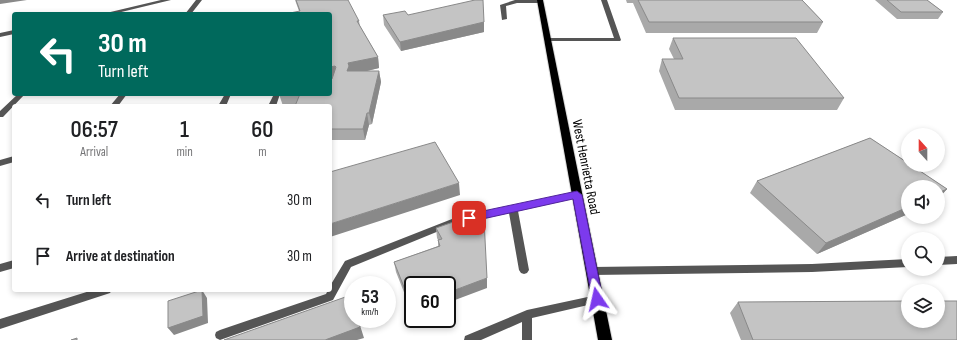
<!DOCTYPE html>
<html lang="en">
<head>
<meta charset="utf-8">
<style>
  :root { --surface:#fff; --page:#f6f6f6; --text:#202124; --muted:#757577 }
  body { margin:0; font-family:"Sofia Sans Condensed",sans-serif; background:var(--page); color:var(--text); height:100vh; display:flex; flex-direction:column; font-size:15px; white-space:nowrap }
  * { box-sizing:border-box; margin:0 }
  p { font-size:13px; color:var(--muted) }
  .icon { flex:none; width:22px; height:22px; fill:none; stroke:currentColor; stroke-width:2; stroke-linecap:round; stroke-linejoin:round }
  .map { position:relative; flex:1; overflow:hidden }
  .details { position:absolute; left:12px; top:104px; width:320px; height:188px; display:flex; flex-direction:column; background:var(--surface); border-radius:4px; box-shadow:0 2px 6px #0003 }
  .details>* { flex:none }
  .top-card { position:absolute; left:12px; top:12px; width:320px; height:84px; border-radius:4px; box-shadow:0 2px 6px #0003; background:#00695c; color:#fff; overflow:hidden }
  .needle { width:26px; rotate:339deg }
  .tools { position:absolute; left:901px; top:128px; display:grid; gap:8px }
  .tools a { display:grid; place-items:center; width:44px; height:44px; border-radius:50%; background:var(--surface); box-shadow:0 2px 6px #0003; font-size:20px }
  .speed { position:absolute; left:344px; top:276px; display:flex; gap:8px; font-size:20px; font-weight:700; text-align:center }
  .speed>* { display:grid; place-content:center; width:52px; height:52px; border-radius:50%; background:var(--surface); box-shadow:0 2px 6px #0003; line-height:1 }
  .speed small { font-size:10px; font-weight:400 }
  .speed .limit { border:2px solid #111; border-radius:6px; background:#fff; color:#111 }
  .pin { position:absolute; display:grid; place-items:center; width:34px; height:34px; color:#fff; margin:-17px; border-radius:8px; box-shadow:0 2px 6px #0006 }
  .me { position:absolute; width:44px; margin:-22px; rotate:349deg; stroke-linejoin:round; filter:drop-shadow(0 0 3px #0008) }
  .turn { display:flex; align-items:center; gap:14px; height:84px; padding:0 20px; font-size:18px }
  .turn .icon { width:52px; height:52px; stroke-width:2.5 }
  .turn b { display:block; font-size:28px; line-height:34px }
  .eta { display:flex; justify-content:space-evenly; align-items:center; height:68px; text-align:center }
  .eta b { font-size:24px; font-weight:600; line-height:28px }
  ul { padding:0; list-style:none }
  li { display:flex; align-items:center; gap:12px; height:56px; padding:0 20px }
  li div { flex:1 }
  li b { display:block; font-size:15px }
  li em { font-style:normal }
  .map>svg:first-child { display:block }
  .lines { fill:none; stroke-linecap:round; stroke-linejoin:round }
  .primary-casing { stroke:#dbdbdb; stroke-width:2 }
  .service { fill:#555; fill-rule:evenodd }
  .primary { fill:#000; fill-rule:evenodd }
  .wall { fill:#a9a9a9 }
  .shaded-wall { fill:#898989 }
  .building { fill:#c4c4c4; stroke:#898989 }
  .route { fill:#7c3aed; stroke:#51269a }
  .labels { text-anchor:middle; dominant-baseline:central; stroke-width:3.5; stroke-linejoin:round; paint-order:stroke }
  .street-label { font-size:14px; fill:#000; stroke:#fff }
</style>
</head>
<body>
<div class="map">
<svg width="957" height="340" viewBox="0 0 957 340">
  <rect width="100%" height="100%" fill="#fff"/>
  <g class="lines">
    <g class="primary-casing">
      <path id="primary" d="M537,0h6l69,340h-14z"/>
    </g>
    <path class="service" d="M161,0h10l-58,14h-11z
      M196,0h6l-11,14h-6z
      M515,0h27l1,1 -3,2h-23l-11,3 1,13 -5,1 -2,-15z
      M601,0h6l14,40 -1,1h-74l-1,-1 3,-2h66z
      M14,30v4l-14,3v-4z
      M18,94h7l-22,23h-3v-6z
      M120,94h7l-9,12h-8z
      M225,94h6l-5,12h-8z
      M274,94h6l-4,12h-8z
      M14,156v6l-14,4v-6z
      M577,192l3,1 1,2 -1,2 -62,14 11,59 -2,3 -3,1 -3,-1 -2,-3 -10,-57 -53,11 -105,43 -18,33 -113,40 -4,-2 -1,-3 1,-3 4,-2 106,-36 2,-4h2v-4l15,-25 107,-42z
      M957,256v8l-19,1v-8z
      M908,259v8l-96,5 -220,3 -3,-1 -2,-3 2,-3 3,-1 220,-3z
      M14,260v8l-14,4v-8z
      M93,290h19l-2,3 -3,1 -107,35v-10z
      M597,295l4,1 1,3 -1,3 -69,16v22h-10v-18l-41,18h-17l1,-4 62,-26z"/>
    <use href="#primary" class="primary"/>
  </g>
  <path class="wall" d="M295,0l64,21 1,5 18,31 1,11 -13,3h13l2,11 -9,42 -3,1 -4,15h-35v-34h-47l-4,-12 53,-15v-1l-2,1v-65l-31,-3z
    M626,0h176l21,22 -6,11h-171l-13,-30h-6z
    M875,0h52l16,12 -5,7h-41z
    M383,15h25l76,7v10l-83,19 -17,-26z
    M673,38l171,60 -7,12h-162l-16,-39 3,-12h12l-5,-10z
    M870,138l38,25v2h3l36,24 -9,10v-12h-30v27l-91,40 -67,-61 7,-12z
    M436,228l51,60 -74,-3v30l-17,-43 -2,-10 44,-16v-6l-1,-2z
    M738,302l219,38h-216l-11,-27z"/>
  <path class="shaded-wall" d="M0,0h27l-27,4z
    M484,22v10l-83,19 -1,-9z
    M378,57l1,11 -28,7 -4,-4 1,-8z
    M335,66l3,11 -8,2v-12z
    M379,71l2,11 -9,42 -3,-11z
    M367,113l2,12 -4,15 -2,-11z
    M459,183l1,12 -130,42v-13z
    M947,189l-9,10v-6z
    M908,207v7l-91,40 9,-11z
    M487,278v10l-40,15v-10z
    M202,290l5,8 1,25 -34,12 -6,-7z
    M358,319l6,19 -7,2h-32z"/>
  <path class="building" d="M296,0h52l11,21h-2l21,36 -30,6 1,3 -2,5h32l-10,42h-2l-4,16h-33v-23h-35l5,-12h-21h51v-15h2l4,-12 -1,-1 -5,1v-53h-45l15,-3z
    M475,0h8l1,22 -84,20 -17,-27 22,-4 3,4z
    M638,0h164l21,22h-174z
    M887,0h40l16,12h-42z
    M673,38h123l48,60h-165l-17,-39h21z
    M870,138l38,25v2h3l36,24 -9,4v-6h-30v20l-82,36 -69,-62z
    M435,142l24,41 -129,41v-52z
    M484,219l3,59 -40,15v-8h-34v21l-1,1 -18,-45 46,-16 -2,-6 4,-1 -6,-11 23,-8z
    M202,290l1,26 -35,12v-27z
    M351,295l2,8v16h5l2,8 -35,13h-101z
    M908,301v20h30v-20h19v39h-204l-15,-38z
    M77,338v2h-6z"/>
  <path class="route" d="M577,191l5,4 21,104 -2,4 -4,1 -4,-1 -1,-4 -19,-100 -104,23 -3,-1 -2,-3 2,-3 3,-1z"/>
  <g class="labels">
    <g class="street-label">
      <text transform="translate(586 167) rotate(79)">West Henrietta Road</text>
    </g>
  </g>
</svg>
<div class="tools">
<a><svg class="needle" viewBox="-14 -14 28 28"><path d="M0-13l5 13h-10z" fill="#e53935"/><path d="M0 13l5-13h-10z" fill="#757577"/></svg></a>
<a><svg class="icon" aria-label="sound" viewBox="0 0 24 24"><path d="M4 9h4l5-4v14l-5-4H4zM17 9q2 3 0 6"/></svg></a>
<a><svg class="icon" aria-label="search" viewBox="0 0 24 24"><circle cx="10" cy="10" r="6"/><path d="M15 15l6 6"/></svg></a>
<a><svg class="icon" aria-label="layers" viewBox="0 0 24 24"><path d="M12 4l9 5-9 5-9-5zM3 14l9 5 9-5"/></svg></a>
</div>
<div class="speed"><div>53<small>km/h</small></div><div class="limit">60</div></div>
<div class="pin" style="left:469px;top:218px;background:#d93025"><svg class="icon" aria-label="arrive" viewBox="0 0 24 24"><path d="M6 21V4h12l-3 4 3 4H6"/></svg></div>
<svg class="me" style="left:597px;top:299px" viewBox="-20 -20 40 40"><path d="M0-17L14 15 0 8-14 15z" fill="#7c3aed" stroke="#fff" stroke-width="4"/></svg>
<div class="top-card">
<div class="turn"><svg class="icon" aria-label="left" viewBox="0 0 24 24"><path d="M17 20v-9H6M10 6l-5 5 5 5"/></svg><div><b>30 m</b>Turn left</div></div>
</div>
<section class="details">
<div class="eta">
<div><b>06:57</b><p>Arrival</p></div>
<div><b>1</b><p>min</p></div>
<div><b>60</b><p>m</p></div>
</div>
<ul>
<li><svg class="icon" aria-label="left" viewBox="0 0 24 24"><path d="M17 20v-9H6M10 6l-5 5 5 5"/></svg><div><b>Turn left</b></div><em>30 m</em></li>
<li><svg class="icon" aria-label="arrive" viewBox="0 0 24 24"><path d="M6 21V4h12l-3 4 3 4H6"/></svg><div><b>Arrive at destination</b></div><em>30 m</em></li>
</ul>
</section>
</div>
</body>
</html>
